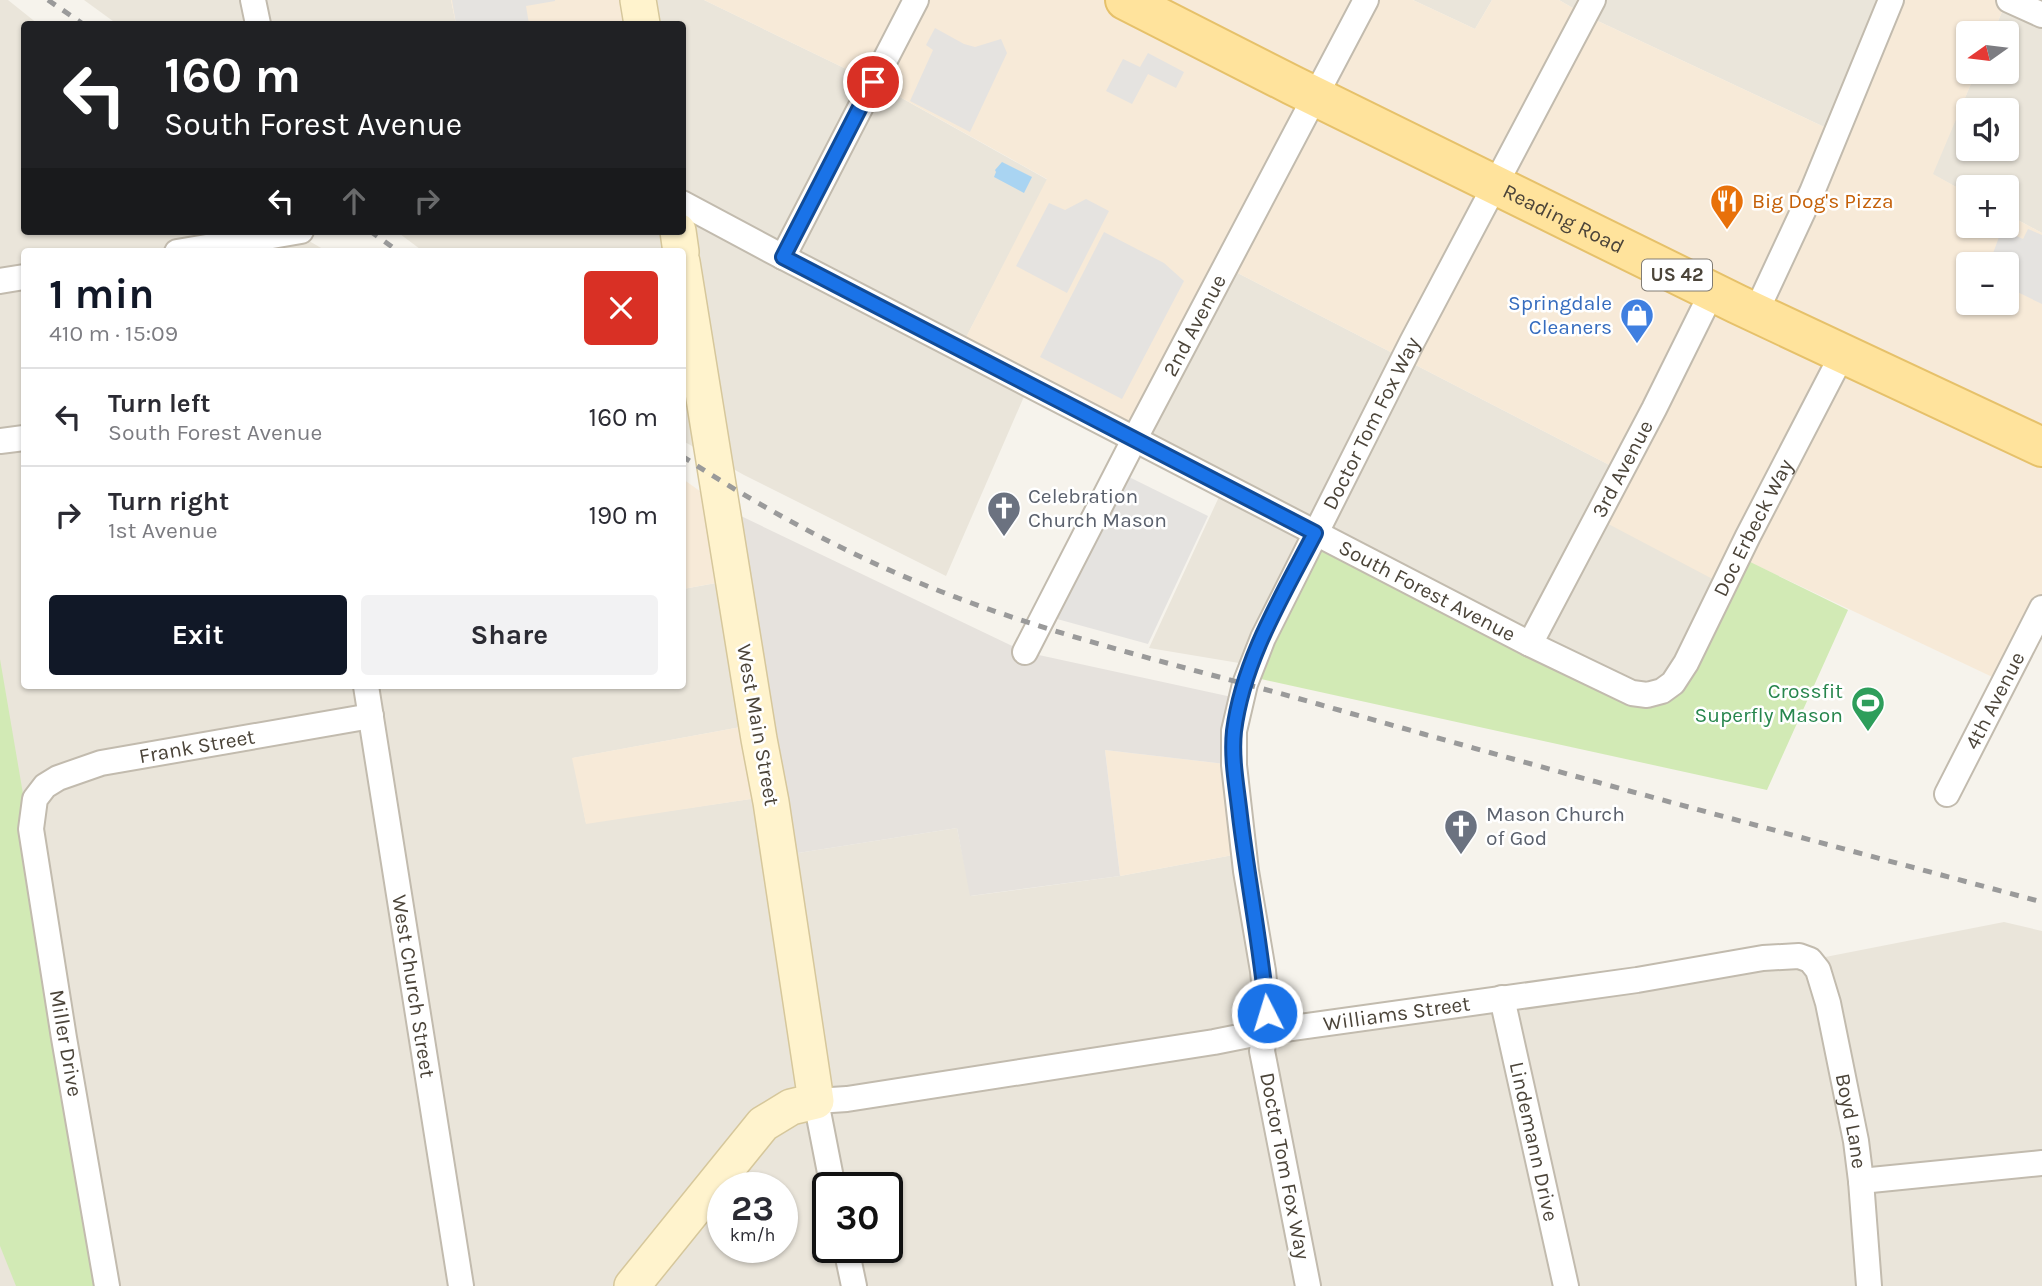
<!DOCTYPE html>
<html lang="en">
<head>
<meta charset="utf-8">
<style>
  :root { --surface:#fff; --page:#f2f2f3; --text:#2b2b33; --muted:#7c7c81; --line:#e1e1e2; --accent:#111827 }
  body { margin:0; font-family:Karla,sans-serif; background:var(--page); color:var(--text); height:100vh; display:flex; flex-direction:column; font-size:26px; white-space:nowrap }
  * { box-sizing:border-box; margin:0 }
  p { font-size:23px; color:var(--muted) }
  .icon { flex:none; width:38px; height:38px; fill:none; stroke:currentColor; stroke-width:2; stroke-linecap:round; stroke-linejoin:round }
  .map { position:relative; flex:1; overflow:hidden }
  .panel { position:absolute; left:21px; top:248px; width:665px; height:441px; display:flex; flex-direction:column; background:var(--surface); border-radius:7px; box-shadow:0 2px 5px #0004 }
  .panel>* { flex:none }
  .top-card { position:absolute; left:21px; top:21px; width:665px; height:214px; border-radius:7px; box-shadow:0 2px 5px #0004; background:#202124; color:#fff; overflow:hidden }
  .needle { width:46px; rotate:256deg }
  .tools { position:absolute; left:1956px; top:21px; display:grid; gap:14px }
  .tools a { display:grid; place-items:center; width:63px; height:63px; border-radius:7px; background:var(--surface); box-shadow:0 2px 5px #0004; font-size:35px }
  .speed { position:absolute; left:707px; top:1172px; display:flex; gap:14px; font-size:35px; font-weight:700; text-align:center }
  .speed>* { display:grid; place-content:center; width:91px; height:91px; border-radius:50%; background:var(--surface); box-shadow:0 2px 5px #0004; line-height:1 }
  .speed small { font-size:18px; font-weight:400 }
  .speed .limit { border:4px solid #111; border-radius:10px; background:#fff; color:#111 }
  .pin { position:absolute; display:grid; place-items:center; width:60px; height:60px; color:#fff; margin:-30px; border:4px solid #fff; border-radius:50%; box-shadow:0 2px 7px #0007 }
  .me { position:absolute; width:77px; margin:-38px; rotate:355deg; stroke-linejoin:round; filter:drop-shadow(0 0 5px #0008) }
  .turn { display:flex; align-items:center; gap:24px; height:147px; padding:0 28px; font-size:32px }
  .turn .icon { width:91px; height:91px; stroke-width:2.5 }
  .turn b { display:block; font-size:49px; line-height:60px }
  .lanes { display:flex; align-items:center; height:66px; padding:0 28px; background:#0003; justify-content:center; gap:35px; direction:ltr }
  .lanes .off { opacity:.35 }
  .round { display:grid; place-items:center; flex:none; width:74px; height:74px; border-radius:7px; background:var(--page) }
  .head { display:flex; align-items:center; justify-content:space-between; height:119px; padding:0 28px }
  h1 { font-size:42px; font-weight:700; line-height:52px; color:var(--accent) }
  .cta { display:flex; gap:14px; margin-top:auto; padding:14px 28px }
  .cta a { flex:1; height:80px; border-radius:7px; background:var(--accent); color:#fff; font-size:28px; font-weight:700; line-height:80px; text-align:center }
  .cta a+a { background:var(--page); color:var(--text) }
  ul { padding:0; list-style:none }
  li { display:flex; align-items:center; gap:21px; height:98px; padding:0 28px; border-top:2px solid var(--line) }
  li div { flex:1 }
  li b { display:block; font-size:26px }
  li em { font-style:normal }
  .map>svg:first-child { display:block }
  .residential { fill:#eae5da; fill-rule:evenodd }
  .commercial { fill:#f7ead8; fill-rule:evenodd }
  .industrial { fill:#e6e2dd }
  .green { fill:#d2eab5 }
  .parking { fill:#e5e3e0 }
  .water { fill:#a9d4f2 }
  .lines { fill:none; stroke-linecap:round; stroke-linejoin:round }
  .minor-casing { stroke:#c2bbae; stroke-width:28 }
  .secondary-casing { stroke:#d6c79b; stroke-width:38 }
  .primary-casing { stroke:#e6c16a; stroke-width:42 }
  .minor { stroke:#fff; stroke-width:24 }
  .secondary { stroke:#fff3cd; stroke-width:35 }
  .primary { stroke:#ffe39c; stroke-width:38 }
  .rail { stroke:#9a9a9a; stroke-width:5; stroke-dasharray:9 9; stroke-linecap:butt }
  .route-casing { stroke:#114b97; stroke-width:18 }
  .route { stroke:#1a73e8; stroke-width:12 }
  .labels { text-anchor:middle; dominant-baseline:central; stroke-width:5; stroke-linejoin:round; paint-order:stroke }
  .shield { fill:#fff; stroke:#817c74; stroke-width:2 }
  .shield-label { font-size:19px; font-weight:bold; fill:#4b4439 }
  .food-label { font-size:21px; fill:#c56008; stroke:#fff; text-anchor:start }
  .street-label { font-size:21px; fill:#4b4439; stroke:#fff }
  .shop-label { font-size:21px; fill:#366cbe; stroke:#fff; text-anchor:end }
  .worship-label { font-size:21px; fill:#5b616d; stroke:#fff; text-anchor:start }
  .leisure-label { font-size:21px; fill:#27864d; stroke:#fff; text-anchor:end }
</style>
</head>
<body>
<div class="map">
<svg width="2042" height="1286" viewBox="0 0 2042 1286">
  <rect width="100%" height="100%" fill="#f6f3ec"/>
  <path class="residential" d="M0,0h8l30,24h-14v207h268l36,21h-304v434h658l1,-97 50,-9 24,144 -184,34 13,65 184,-27 9,60 178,-28 14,68 149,-20 124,-23 20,178 546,-71 194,-38 38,9v355h-2042zM723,1188h59v60h-59zM828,1188h59v60h-59z
    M84,0h367l5,24h-339z
    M644,0h60l169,82 175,98 -88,169 69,36 -83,191 -202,-101 -61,-34 -1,-189h-258l-28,-21h286v-207h-40z
    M1413,0h79l-17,29z
    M1559,0h334l-56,133 -252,-118z
    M2007,0h35v233l-35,-19v-27h-38v7l-37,-20 44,-102h31v-39h-14zM1969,110h38v39h-38z
    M1226,267l395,204 103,114 -62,106 -411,-26 -102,-17 75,-162 -90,-46z"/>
  <path class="commercial" d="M451,0h193l-2,24h-186z
    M704,0h709l62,29 17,-29h67l26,15 252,118 56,-133h114l-14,33h-24v39h7l-43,102 36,20v32h38v-12l35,19v375l-37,75 -266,-126 -15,28 -127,-67 24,-47 -395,-204 -92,173 -174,-91 87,-170 -174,-97zM1969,264h38v39h-38z
    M683,479l39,28 11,73 -50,9z
    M757,724l13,72 -184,28 -14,-66z
    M1105,750l129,15 10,88 -124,23z"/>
  <path class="industrial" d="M722,507l303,145 216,47 -7,66 -129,-15 15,126 -150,20 -13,-68 -178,28z"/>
  <path class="green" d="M1315,533l338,161 85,-138 110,54 -81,180 -506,-111 -10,-14z
    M0,659l107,627h-91l-16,-40z"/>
  <path class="parking" d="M452,0h103v1l-29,5 3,18h-73z
    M935,28l29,16 11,3 26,-8 6,14 -37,79 -60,-31 23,-51 -7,-5z
    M1148,53l36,19 -8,16 -28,-14 -16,30 -26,-13 17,-32 17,8z
    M1086,199l23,12 -42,82 -51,-27 33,-63 16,7z
    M2002,229l21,10 5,-10 14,6v69l-35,-17v-23h-18z
    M1104,232l60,31 20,18 -62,118 -82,-42z
    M1127,476l81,40 -60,128 -91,-25z"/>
  <path class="water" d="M1002,162l30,15 -8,16 -30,-16 2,-5 -1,-2z"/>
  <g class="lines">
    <g class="minor-casing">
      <g id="minor">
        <path d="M253,0l5,24"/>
        <path d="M2009,0l33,15"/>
        <path id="s1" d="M682,203l101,54 747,387 102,49 15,2 15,-4 11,-8 13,-20 62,-127 95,-183"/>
        <path d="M177,252l124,-21"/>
        <path d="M783,257l133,-257"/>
        <path d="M0,281l24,-4"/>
        <path d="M1756,312l56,-120 79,-192"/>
        <path d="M0,441l24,-3"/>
        <path id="s2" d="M1530,644l124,-235 58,-117"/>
        <path id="s3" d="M1025,652l109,-212 232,-440"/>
        <path id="s4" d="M366,686l95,600"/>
        <path id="s5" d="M1947,794l95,-186"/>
        <path id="s6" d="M1502,998l64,288"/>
        <path d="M1861,1181l181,-18"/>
        <path id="s7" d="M833,1188l-17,-87 31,-2 367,-57 50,-10 373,-52 126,-22 36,-2 11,4 8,10 10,33 28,138 5,40 8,105"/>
        <path d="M846,1248l8,38"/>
        <path id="s8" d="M107,1286l-43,-248 -33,-209 4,-30 10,-13 13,-8 43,-15 270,-47"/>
        <path id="s9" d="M1308,1286l-44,-225 -2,-10 5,-39 -4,-41 -17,-100 -12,-106v-34l11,-47 18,-46 149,-296 181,-342"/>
      </g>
    </g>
    <g class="secondary-casing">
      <path id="secondary" d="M638,0l4,24
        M678,231l3,21
        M632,1286l131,-162 28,-17 25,-6 -45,-299 -12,-63 -77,-477"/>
    </g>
    <g class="primary-casing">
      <g id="primary">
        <path id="s10" d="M1125,0l167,85 445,219 305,143"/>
      </g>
    </g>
    <use href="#minor" class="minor"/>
    <use href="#secondary" class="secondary"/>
    <use href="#primary" class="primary"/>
    <path class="rail" d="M48,0l35,24
      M370,231l29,21
      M682,456c87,57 179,106 276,142 117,44 240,72 360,106 240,69 482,133 724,198"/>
  </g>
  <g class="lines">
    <g class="route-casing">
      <path id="route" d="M873,82l-90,175 532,276c-32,62 -72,127 -81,198 -3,28 3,57 6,85 8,66 21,131 27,197"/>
    </g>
    <use href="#route" class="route"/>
  </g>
  <defs>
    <g id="restaurant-pin" transform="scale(1.75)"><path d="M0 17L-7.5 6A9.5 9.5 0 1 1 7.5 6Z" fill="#e8710a" stroke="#fff"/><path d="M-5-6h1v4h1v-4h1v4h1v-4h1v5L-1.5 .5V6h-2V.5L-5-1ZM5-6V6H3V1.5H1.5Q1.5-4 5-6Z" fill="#fff"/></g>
    <g id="shop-pin" transform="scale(1.75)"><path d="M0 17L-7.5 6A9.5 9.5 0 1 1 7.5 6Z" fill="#3f7fe0" stroke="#fff"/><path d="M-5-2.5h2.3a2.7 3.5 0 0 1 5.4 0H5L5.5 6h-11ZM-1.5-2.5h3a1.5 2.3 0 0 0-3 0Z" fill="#fff"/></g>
    <g id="church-pin" transform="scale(1.75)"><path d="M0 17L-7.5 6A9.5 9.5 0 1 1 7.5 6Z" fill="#6b7280" stroke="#fff"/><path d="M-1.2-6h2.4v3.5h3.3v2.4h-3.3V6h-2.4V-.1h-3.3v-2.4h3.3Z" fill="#fff"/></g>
    <g id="stadium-pin" transform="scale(1.75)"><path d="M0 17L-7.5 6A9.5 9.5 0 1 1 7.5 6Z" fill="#2e9e5b" stroke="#fff"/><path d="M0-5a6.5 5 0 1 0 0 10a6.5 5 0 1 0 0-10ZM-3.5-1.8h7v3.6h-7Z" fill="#fff"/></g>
  </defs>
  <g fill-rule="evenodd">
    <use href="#restaurant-pin" x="1727" y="201"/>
    <use href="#shop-pin" x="1637" y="315"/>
    <use href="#church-pin" x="1004" y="508"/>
    <use href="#stadium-pin" x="1868" y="703"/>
    <use href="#church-pin" x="1461" y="826"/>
  </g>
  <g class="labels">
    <rect class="shield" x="1642" y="259.5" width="70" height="31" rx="5"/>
    <g class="shield-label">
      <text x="1677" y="275">US 42</text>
    </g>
    <g class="food-label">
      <text x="1752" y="201">Big Dog's Pizza</text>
    </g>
    <g class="street-label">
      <text stroke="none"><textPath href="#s10" startOffset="490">Reading Road</textPath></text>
      <text stroke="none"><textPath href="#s3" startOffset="368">2nd Avenue</textPath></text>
      <text stroke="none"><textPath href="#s9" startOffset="900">Doctor Tom Fox Way</textPath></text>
      <text stroke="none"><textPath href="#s2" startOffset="198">3rd Avenue</textPath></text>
      <text stroke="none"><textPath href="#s1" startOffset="1288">Doc Erbeck Way</textPath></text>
      <text stroke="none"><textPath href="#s1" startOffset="840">South Forest Avenue</textPath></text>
      <text stroke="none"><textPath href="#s5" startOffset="105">4th Avenue</textPath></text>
      <text transform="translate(758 725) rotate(80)">West Main Street</text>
      <text stroke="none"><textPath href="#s8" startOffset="668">Frank Street</textPath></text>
      <text stroke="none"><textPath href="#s4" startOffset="304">West Church Street</textPath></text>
      <text stroke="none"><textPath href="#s7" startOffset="676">Williams Street</textPath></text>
      <text transform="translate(66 1043) rotate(80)">Miller Drive</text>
      <text stroke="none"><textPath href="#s7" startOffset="1262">Boyd Lane</textPath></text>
      <text stroke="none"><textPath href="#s6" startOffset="147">Lindemann Drive</textPath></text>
      <text transform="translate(1285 1166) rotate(79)">Doctor Tom Fox Way</text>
    </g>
    <g class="shop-label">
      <text x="1612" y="303">Springdale<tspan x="1612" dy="24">Cleaners</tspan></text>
    </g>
    <g class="worship-label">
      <text x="1028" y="496">Celebration<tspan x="1028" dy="24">Church Mason</tspan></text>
      <text x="1486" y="814">Mason Church<tspan x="1486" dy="24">of God</tspan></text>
    </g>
    <g class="leisure-label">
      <text x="1843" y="691">Crossfit<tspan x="1843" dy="24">Superfly Mason</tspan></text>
    </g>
  </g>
</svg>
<div class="tools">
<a><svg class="needle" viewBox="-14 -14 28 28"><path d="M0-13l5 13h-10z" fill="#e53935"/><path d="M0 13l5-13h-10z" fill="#7c7c81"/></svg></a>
<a><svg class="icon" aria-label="sound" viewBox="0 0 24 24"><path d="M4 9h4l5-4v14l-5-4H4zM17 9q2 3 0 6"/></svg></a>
<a>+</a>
<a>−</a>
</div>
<div class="speed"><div>23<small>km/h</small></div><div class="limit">30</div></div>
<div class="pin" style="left:873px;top:82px;background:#d93025"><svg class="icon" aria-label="arrive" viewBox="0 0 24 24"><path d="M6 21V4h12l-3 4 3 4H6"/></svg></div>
<svg class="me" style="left:1267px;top:1013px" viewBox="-20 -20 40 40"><circle r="17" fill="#1a73e8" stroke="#fff" stroke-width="3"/><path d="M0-11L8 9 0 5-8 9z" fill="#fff"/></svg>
<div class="top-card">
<div class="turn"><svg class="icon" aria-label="left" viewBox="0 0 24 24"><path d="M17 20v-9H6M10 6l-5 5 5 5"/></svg><div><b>160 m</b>South Forest Avenue</div></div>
<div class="lanes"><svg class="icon" aria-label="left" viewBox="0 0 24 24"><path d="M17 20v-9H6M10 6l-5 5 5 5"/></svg><svg class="icon off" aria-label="ahead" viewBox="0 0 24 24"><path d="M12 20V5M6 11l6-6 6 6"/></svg><svg class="icon off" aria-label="right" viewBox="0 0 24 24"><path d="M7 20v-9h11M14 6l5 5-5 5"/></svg></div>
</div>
<section class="panel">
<div class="head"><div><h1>1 min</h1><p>410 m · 15:09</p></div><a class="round" style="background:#d93025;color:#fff"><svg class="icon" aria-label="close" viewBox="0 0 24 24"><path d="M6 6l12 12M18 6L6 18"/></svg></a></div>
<ul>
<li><svg class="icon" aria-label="left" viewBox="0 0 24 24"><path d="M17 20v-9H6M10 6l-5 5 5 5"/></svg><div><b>Turn left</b><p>South Forest Avenue</p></div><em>160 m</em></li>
<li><svg class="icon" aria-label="right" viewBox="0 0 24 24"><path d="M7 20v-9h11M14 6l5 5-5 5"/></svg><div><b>Turn right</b><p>1st Avenue</p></div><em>190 m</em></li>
</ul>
<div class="cta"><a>Exit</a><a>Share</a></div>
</section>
</div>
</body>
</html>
